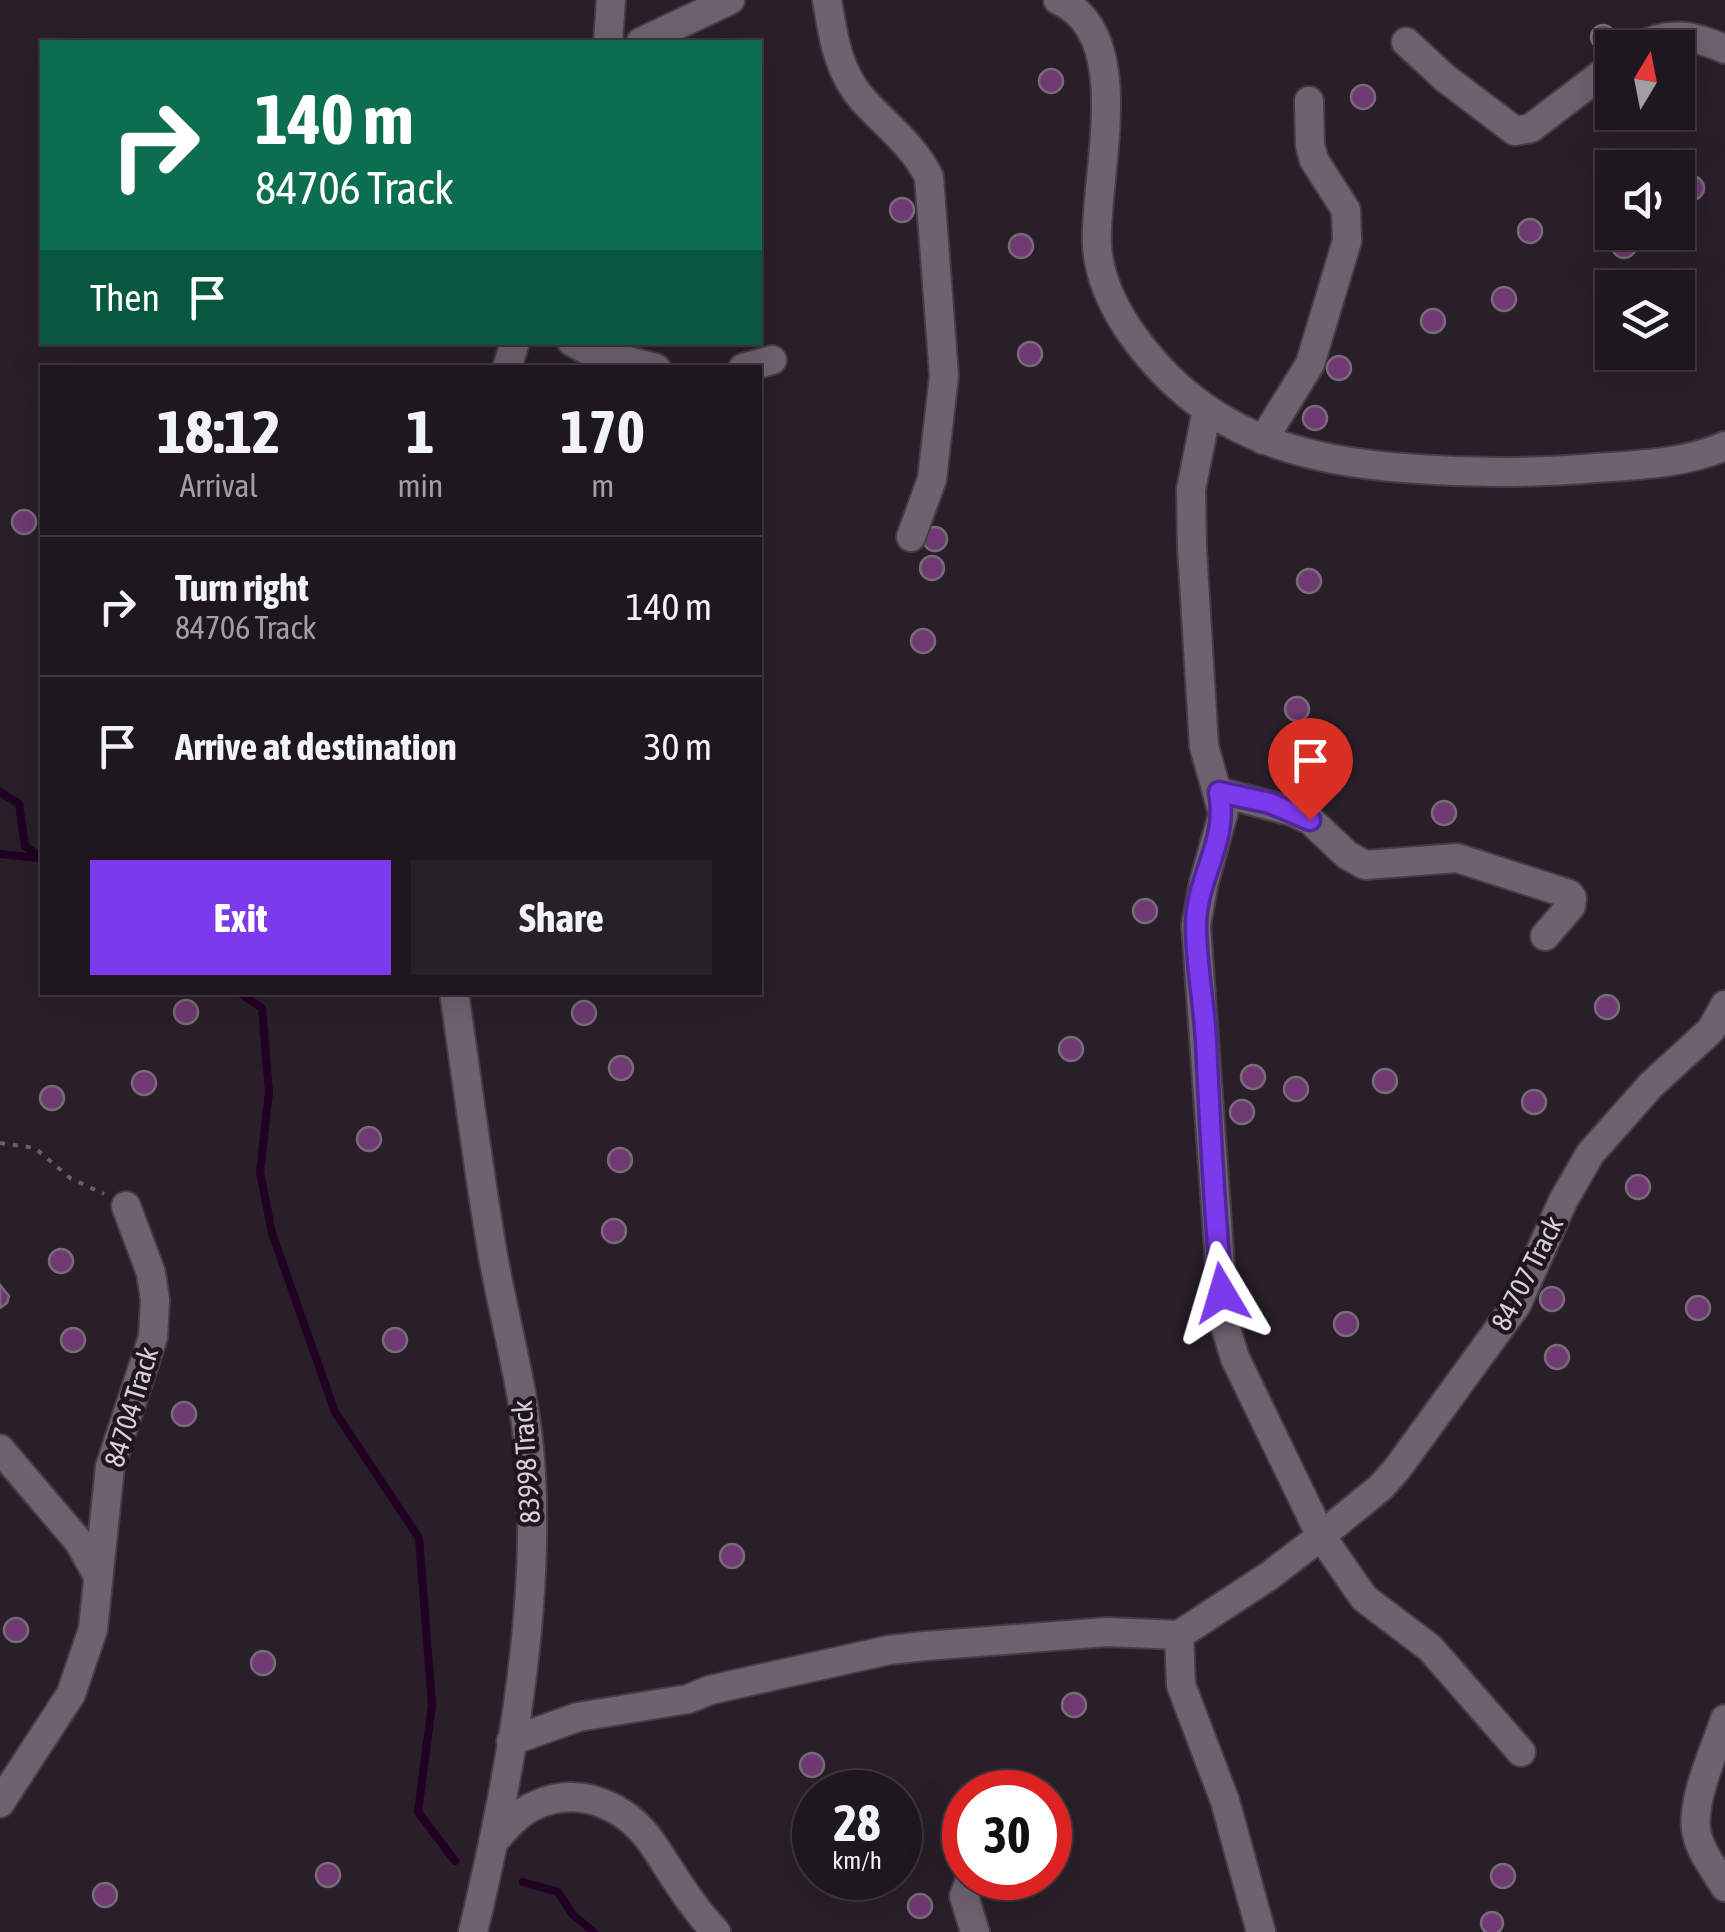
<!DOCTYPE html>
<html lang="en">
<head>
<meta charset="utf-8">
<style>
  :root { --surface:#1f171f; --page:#272028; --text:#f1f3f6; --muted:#a19fa4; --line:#3c363d; --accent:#7c3aed }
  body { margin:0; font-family:"Asap Condensed",sans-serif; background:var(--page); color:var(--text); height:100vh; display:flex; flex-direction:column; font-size:38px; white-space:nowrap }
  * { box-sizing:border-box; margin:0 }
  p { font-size:32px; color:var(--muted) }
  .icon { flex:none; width:55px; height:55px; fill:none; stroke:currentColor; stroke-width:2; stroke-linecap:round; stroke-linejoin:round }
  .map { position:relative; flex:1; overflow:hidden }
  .drawer { position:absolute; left:40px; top:365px; width:722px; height:630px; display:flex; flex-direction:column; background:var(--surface); border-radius:0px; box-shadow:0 10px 40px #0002,0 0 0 2px var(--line) }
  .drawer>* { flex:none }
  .hud { position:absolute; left:40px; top:40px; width:722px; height:305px; border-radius:0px; box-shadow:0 10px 40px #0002,0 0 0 2px var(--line); background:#0b6e4f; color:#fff; overflow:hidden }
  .needle { width:65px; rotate:10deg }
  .tools { position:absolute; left:1595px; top:30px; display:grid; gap:20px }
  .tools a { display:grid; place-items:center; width:100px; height:100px; border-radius:0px; background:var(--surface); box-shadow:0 10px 40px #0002,0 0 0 2px var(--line); font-size:50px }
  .speed { position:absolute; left:792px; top:1770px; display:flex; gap:20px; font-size:50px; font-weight:700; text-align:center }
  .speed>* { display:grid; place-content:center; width:130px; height:130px; border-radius:50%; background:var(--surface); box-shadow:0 10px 40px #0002,0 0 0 2px var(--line); line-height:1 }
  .speed small { font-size:25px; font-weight:400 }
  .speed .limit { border:15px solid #d22; background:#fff; color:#111 }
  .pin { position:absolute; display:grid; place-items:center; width:85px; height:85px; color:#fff; margin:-102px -42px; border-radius:50% 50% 50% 0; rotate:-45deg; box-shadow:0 0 10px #0007 }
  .pin .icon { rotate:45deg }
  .me { position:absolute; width:110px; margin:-55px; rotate:353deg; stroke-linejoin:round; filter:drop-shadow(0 0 8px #0008) }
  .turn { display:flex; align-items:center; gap:35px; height:210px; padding:0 50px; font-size:45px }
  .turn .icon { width:130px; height:130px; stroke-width:2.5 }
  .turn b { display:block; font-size:70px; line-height:85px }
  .then { display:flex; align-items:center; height:95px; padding:0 50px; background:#0003; gap:20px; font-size:38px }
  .eta { display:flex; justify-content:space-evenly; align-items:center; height:170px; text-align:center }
  .eta b { font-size:60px; font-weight:700; line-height:70px }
  .action { display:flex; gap:20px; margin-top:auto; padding:20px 50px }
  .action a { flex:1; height:115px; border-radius:0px; background:var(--accent); color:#fff; font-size:40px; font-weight:700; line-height:115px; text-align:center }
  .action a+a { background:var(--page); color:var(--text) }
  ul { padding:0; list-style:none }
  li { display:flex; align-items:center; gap:30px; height:140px; padding:0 50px; border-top:2px solid var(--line) }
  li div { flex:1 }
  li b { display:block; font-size:38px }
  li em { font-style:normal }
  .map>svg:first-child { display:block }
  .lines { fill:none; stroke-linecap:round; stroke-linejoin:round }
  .stream { stroke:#210023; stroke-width:8 }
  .building { fill:#6f3a71; stroke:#786b78; stroke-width:2.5 }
  .street-casing { stroke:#453d45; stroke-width:32 }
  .path { stroke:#696069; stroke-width:4; stroke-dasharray:5 8; stroke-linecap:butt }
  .street { stroke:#6e626e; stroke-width:28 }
  .route-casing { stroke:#51269a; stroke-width:25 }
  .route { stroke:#7c3aed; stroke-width:18 }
  .labels { text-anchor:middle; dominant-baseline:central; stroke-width:9; stroke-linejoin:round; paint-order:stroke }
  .street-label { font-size:28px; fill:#d7d0d7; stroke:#201620 }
</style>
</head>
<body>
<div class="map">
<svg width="1725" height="1932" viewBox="0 0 1725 1932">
  <rect width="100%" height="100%" fill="#291f29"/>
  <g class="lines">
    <path class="stream" d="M0,792l19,12 6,42 17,12
      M0,854l38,4
      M238,992l24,16 7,84 -9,80 12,61 63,179 84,126 13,167 -14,107 37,49
      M523,1882l35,10 15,23 21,17"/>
  </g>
  <path class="building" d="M1591 37a12 12 0 1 1 24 0a12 12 0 1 1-24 0Z
    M1039 81a12 12 0 1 1 24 0a12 12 0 1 1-24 0Z
    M1351 97a12 12 0 1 1 24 0a12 12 0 1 1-24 0Z
    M1680 188a12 12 0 1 1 24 0a12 12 0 1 1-24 0Z
    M890 210a12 12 0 1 1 24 0a12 12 0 1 1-24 0Z
    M1518 231a12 12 0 1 1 24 0a12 12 0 1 1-24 0Z
    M1612 246a12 12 0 1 1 24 0a12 12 0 1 1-24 0Z
    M1009 246a12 12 0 1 1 24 0a12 12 0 1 1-24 0Z
    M1492 299a12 12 0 1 1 24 0a12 12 0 1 1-24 0Z
    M1421 321a12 12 0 1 1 24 0a12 12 0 1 1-24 0Z
    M1018 354a12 12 0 1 1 24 0a12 12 0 1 1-24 0Z
    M1327 368a12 12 0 1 1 24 0a12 12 0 1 1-24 0Z
    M1303 418a12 12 0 1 1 24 0a12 12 0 1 1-24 0Z
    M12 522a12 12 0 1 1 24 0a12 12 0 1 1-24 0Z
    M923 539a12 12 0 1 1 24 0a12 12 0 1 1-24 0Z
    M920 568a12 12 0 1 1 24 0a12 12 0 1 1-24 0Z
    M1297 581a12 12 0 1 1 24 0a12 12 0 1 1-24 0Z
    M911 641a12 12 0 1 1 24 0a12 12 0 1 1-24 0Z
    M1285 709a12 12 0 1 1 24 0a12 12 0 1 1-24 0Z
    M1432 813a12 12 0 1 1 24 0a12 12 0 1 1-24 0Z
    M1133 911a12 12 0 1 1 24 0a12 12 0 1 1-24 0Z
    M1595 1007a12 12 0 1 1 24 0a12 12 0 1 1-24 0Z
    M174 1012a12 12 0 1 1 24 0a12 12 0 1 1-24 0Z
    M572 1013a12 12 0 1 1 24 0a12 12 0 1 1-24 0Z
    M1059 1049a12 12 0 1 1 24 0a12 12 0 1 1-24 0Z
    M609 1068a12 12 0 1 1 24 0a12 12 0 1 1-24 0Z
    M1241 1077a12 12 0 1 1 24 0a12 12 0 1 1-24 0Z
    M1373 1081a12 12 0 1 1 24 0a12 12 0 1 1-24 0Z
    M132 1083a12 12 0 1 1 24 0a12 12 0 1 1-24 0Z
    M1284 1089a12 12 0 1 1 24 0a12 12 0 1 1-24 0Z
    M40 1098a12 12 0 1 1 24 0a12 12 0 1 1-24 0Z
    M1522 1102a12 12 0 1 1 24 0a12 12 0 1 1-24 0Z
    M1230 1112a12 12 0 1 1 24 0a12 12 0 1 1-24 0Z
    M357 1139a12 12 0 1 1 24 0a12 12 0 1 1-24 0Z
    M608 1160a12 12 0 1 1 24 0a12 12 0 1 1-24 0Z
    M1626 1187a12 12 0 1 1 24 0a12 12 0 1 1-24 0Z
    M602 1231a12 12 0 1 1 24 0a12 12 0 1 1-24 0Z
    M49 1261a12 12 0 1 1 24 0a12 12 0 1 1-24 0Z
    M0,1285l9,11 -2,7 -7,5z
    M1540 1299a12 12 0 1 1 24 0a12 12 0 1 1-24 0Z
    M1686 1308a12 12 0 1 1 24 0a12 12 0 1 1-24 0Z
    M1334 1324a12 12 0 1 1 24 0a12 12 0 1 1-24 0Z
    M61 1340a12 12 0 1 1 24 0a12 12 0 1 1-24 0Z
    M383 1340a12 12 0 1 1 24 0a12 12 0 1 1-24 0Z
    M1545 1357a12 12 0 1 1 24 0a12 12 0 1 1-24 0Z
    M172 1414a12 12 0 1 1 24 0a12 12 0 1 1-24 0Z
    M720 1556a12 12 0 1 1 24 0a12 12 0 1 1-24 0Z
    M4 1630a12 12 0 1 1 24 0a12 12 0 1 1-24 0Z
    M251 1663a12 12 0 1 1 24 0a12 12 0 1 1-24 0Z
    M1062 1705a12 12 0 1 1 24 0a12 12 0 1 1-24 0Z
    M800 1765a12 12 0 1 1 24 0a12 12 0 1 1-24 0Z
    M316 1875a12 12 0 1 1 24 0a12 12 0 1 1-24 0Z
    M1491 1876a12 12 0 1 1 24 0a12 12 0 1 1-24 0Z
    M93 1895a12 12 0 1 1 24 0a12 12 0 1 1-24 0Z
    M908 1906a12 12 0 1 1 24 0a12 12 0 1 1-24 0Z
    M1481 1923a11 11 0 1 1 22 0a11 11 0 1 1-22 0Z"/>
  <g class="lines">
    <g class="street-casing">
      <path id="street" d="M827,0c6,36 11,73 37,101 23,25 50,45 65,76l15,199 -12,103 -21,58
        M1058,0c80,34 35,180 39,246 2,30 16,60 32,84 72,105 169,131 288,139 55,4 111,4 167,0 46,-4 98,-4 141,-23
        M608,42l3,-42
        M641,42l89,-42
        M1406,42l39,36 70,53 16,-3 81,-62
        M1637,48c31,-18 56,-13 88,1
        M572,342l17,9 67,17
        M507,368l8,-26
        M743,368l29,-8
        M1263,440l47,-76 37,-123 -1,-31 -32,-50 -4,-15 -1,-44
        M1219,792l75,20 16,8 37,35 18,10 92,-7 112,36 3,4 -1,8 -26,30
        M454,992c13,88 24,176 39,264 13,72 34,143 38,217 8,151 -23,312 -58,459
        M0,1449l79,93 19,34
        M1179,1635l2,50 44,116 36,131
        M1725,1719c-10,30 -33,80 -29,110 2,20 19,41 29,58
        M511,1741l67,-24 110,-18 22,-9 179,-40 36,-4 182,-14 72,3 90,-59 52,-40 -86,-178 -11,-36 -28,-397 8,-43 19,-68 -19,-68 -12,-197 -1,-60 16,-79
        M1521,1752l-91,-104 -66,-50 -43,-62 60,-49 16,-18 120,-165 46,-103 27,-47 61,-69 60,-55 14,-25
        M0,1803l71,-109 22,-65 17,-162 43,-130 2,-37 -4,-27 -25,-67
        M495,1840c12,-13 24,-28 41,-35 44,-20 90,1 116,38 21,31 38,62 64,89
        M971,1878l-7,18 11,36"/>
    </g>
    <path class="path" d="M0,1143l35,5 35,30 34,16"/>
    <use href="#street" class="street"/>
  </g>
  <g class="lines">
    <g class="route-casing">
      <path id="route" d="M1222,1293c-8,-84 -12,-168 -16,-252 -2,-39 -10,-77 -10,-115 0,-49 33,-84 23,-134l51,11 40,17"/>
    </g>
    <use href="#route" class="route"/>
  </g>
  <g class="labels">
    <g class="street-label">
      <text transform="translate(1527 1273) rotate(-63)">84707 Track</text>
      <text transform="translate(131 1407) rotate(-73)">84704 Track</text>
      <text transform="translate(526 1462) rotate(-94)">83998 Track</text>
    </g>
  </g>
</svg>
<div class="tools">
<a><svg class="needle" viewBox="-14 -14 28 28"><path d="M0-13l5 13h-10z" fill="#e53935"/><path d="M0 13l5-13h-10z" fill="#a19fa4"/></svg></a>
<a><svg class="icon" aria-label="sound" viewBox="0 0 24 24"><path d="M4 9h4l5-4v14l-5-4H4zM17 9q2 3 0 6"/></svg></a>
<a><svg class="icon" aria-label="layers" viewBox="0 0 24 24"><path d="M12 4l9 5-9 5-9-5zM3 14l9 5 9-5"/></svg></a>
</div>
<div class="speed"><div>28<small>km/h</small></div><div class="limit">30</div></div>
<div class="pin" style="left:1310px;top:820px;background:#d93025"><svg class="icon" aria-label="arrive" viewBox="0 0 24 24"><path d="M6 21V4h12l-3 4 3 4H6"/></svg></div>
<svg class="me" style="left:1222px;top:1293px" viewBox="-20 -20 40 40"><path d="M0-17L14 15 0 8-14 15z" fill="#7c3aed" stroke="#fff" stroke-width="4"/></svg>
<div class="hud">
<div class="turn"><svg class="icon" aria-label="right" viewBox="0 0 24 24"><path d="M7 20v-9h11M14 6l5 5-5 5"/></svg><div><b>140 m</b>84706 Track</div></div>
<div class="then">Then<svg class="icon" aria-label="arrive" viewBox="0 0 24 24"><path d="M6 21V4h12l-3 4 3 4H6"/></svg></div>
</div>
<section class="drawer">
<div class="eta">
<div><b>18:12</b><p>Arrival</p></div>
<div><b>1</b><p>min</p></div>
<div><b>170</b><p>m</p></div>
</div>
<ul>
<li><svg class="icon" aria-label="right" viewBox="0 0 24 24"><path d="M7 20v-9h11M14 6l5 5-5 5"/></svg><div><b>Turn right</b><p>84706 Track</p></div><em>140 m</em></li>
<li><svg class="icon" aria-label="arrive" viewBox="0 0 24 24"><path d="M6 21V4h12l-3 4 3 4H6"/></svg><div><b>Arrive at destination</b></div><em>30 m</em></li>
</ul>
<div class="action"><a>Exit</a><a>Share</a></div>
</section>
</div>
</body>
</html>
